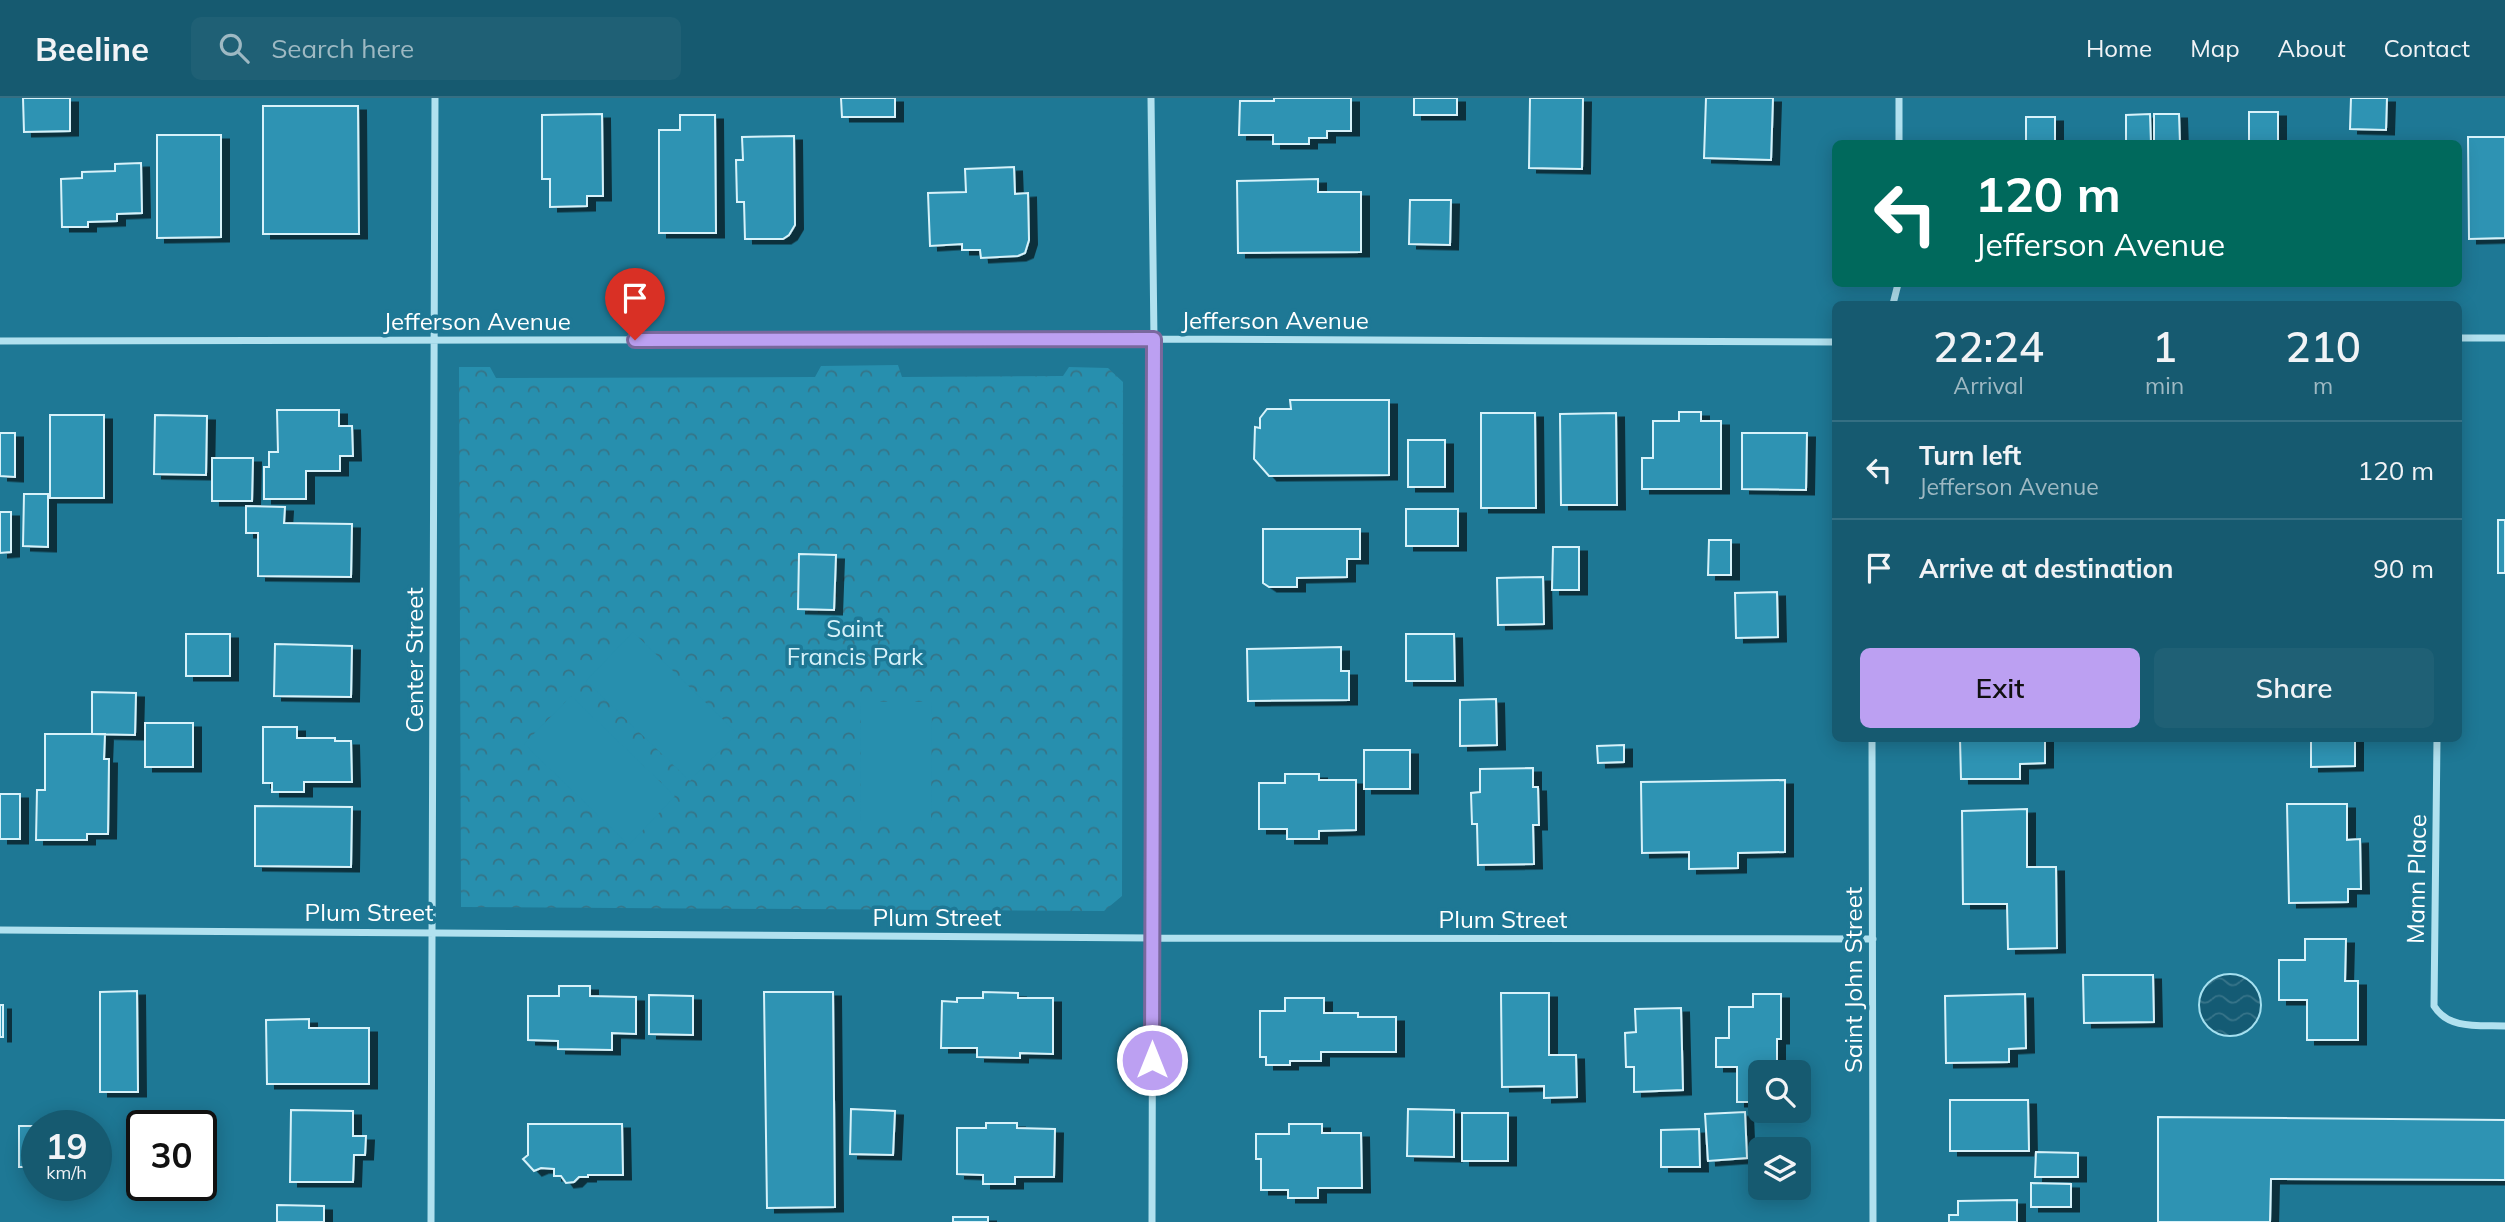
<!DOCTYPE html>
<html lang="en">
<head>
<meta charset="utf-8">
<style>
  :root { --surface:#165a70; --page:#1f6075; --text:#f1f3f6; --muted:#9eb9c3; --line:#356f83; --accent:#bca0f2 }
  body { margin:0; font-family:Mulish,sans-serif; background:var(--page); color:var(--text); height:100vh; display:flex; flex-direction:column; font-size:26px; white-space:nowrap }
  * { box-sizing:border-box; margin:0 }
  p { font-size:23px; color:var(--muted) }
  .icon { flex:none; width:38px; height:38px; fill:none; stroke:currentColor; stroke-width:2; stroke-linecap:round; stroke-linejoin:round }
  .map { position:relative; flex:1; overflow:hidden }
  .sheet { position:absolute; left:1832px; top:203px; width:630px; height:441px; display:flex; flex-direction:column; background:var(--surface); border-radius:10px; box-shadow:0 4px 18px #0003 }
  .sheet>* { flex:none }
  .banner { position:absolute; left:1832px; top:42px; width:630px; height:147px; border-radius:10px; box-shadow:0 4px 18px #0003; background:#00695c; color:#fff; overflow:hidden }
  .tools { position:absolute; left:1748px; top:962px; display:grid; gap:14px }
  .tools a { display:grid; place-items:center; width:63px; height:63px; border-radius:10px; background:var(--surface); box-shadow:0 4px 18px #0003; font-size:35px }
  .speed { position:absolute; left:21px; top:1012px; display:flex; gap:14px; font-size:35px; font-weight:700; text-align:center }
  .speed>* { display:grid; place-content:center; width:91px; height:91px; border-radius:50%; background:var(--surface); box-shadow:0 4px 18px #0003; line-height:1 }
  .speed small { font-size:18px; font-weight:400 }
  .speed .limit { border:4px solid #111; border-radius:10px; background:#fff; color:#111 }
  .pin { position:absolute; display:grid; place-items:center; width:60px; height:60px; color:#fff; margin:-72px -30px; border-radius:50% 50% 50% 0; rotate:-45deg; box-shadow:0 0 7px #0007 }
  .pin .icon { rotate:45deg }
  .me { position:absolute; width:77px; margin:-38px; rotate:0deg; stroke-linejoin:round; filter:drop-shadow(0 0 5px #0008) }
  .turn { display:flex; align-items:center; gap:24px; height:147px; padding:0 28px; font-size:32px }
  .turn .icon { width:91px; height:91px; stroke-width:2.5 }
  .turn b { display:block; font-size:49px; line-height:60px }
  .eta { display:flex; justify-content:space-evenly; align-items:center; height:119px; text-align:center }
  .eta b { font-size:42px; font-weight:600; line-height:49px }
  .button { display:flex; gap:14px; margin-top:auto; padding:14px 28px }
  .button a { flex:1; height:80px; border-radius:10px; background:var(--accent); color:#111; font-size:28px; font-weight:600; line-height:80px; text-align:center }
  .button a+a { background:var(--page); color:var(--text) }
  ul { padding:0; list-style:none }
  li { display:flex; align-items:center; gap:21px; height:98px; padding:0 28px; border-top:2px solid var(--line) }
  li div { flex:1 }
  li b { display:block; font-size:26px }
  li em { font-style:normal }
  header { display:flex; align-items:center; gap:42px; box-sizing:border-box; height:98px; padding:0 35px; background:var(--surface); border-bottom:2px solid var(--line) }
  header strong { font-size:33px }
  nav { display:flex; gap:38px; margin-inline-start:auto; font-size:24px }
  .search { width:490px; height:63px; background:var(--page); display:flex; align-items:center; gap:18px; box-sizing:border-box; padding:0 24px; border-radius:10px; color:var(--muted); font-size:26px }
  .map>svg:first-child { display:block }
  .park { fill:url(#park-crowns) }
  .garden { fill:#278fae }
  .water { fill:url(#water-waves); stroke:#a4e0f0; stroke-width:2 }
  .building { fill:#2d93b3; stroke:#d7f2fa; stroke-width:2; filter:url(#shadow) }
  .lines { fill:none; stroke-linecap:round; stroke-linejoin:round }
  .minor { stroke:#b1e1ef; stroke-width:7 }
  .route-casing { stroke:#7a689d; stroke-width:18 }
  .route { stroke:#bca0f2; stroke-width:12 }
  .labels { text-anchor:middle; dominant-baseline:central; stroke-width:7; stroke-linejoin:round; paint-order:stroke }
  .street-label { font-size:24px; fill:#fff; stroke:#1e7895 }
  .park-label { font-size:24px; fill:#d7f2fa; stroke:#1e7895 }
</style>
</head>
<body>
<header>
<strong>Beeline</strong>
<div class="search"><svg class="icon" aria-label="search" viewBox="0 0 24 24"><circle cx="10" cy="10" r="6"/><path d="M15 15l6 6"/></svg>Search here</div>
<nav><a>Home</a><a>Map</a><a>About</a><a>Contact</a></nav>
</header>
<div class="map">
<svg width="2505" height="1124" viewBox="0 0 2505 1124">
  <defs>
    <pattern id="park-crowns" width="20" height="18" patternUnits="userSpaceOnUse" patternTransform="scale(1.75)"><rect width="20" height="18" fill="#278fae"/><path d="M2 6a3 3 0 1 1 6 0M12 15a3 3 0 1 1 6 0" fill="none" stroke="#367487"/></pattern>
    <pattern id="water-waves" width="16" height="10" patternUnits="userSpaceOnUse" patternTransform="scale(1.75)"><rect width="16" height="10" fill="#145b74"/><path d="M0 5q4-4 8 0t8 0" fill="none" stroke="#377489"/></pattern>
    <filter id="shadow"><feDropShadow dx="8" dy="4.5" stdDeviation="0" flood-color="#0009"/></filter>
  </defs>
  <rect width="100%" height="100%" fill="#1e7895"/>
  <path class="park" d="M898,267l4,12 161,-1 6,-9 39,1 15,14 -1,514 -18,15 -643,-4 -2,-540h31l6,11 319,-1 6,-11z"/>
  <path class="garden" d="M633,534l104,101 -47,48 -104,-100z
    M571,598l104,100 -46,49 -105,-101z
    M861,604h71l-1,121h-71z"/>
  <path class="water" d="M2199 907a31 31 0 1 1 62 0a31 31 0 1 1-62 0Z"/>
  <path class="building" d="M23,0h47v33l-46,1z
    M841,0h54v19h-53z
    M1274,0h77v33h-24v7h-18v6h-36v-9h-34l1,-34h34z
    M1414,0h43v17h-43z
    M1530,0h53l-1,71 -53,-1z
    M1706,0h67l-2,62 -67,-2z
    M2351,0h36l-1,32 -36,-1z
    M263,8h95l1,128h-96z
    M2249,14h29v32h-29z
    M602,16l1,82h-16v10l-37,1v-28h-8v-64z
    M2150,16l1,30h-25v-29z
    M2154,16h25l1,30h-26z
    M680,17h35l1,118h-57v-103h21z
    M2026,19h29v27h-29z
    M157,37h64v102l-64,1z
    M794,38l1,89 -6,10 -6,4h-38l-1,-37h-7l-1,-42h7l-1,-23z
    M2468,39h37v101l-36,1z
    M141,65l1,50 -25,1v7l-29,1v5h-26l-1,-48 21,-1v-6l33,-1v-7z
    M1014,69l1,27 13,-1 1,47 -4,13 -7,3 -37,2 -1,-8h-18v-6l-32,2 -2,-53 38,-1 -1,-23z
    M1318,81v13h43v60l-123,1 -1,-72z
    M1410,102h41l-1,45 -41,-1z
    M1290,302h99v75l-120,1 -15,-17 1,-32 5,1v-10l7,-9h24z
    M277,312h62v16h13l1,30h-13v15h-34v28h-42v-32h5v-15h9z
    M1679,314h22v9h20v68h-79v-31h11v-37h26z
    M1481,315h54l1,95h-55z
    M1616,315l1,92h-56l-1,-91z
    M50,317h54v83h-54z
    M155,317l52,1 -1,59 -52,-1z
    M0,335h15v44l-15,-1z
    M1742,335h65l-1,57 -64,-1z
    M1408,342h37v47h-37z
    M212,360h41l-1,43h-40z
    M24,396h24v53l-25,-1z
    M246,408l39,1 -1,16 68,1 -1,53 -93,-1v-43h-12z
    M1406,411h52v37h-52z
    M0,414h11v40l-11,1z
    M2498,422h7v53h-7z
    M1263,431h97v30h-13v18l-50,1v9h-28l-6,-4z
    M1709,442h22v35h-23z
    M1553,449h26v43h-27z
    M799,456l37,1 -2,55 -36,-1z
    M1543,479l1,47 -46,1 -1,-47z
    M1777,494l1,45 -42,1 -1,-45z
    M186,536h44v42h-44z
    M1406,536h48l1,47h-49z
    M275,546l77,2 -1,51 -77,-1z
    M1341,549v24h8v29l-101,1 -1,-52z
    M92,594l44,1 -1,42 -43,-1z
    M1496,601l1,46 -37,1v-46z
    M145,625h48v44h-48z
    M263,629h34v11h38v3h16l1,41h-48v10h-32v-9h-9z
    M45,636h60l-1,25h5l-1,75h-21v6h-51l1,-50h8z
    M1960,640h85v25l-25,1v15h-59z
    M2311,640h44v28l-44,1z
    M1624,647v17l-26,1 -1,-17z
    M1364,652h46v39h-46z
    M1533,670v19h5l1,38h-6l1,39 -56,1 -1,-41h-5l-1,-31 9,-1v-23z
    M1285,676h34v6h37v50l-37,1v8h-32v-10h-28v-46h26z
    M1785,682v72l-47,1v15l-49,1v-17l-47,1 -1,-71z
    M0,696h20v45h-20z
    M2287,706h60v36l13,-1 1,50h-13v13l-59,1z
    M255,708l97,1 -1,60 -96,-1z
    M2027,711v58h29l1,81 -49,1 -1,-45h-44l-1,-93z
    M2305,841h41l-1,42h13v59h-51v-40h-28v-40h26z
    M2083,877h70l1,47 -70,1z
    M559,888h31v10l46,1v37l-24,-1v17l-54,-1v-8l-30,-1v-44h31z
    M137,893l1,101h-38v-100z
    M764,894h69l2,215 -68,1z
    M983,894l35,1v5h35v56l-33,-1v5l-43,-1v-9h-36l1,-47 15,1v-4h26z
    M1501,895h48v62h27l1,42 -33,1v-12l-42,1z
    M1753,896h28v45h-4v34h-17v29h-23v-35h-21v-29h13v-31h24z
    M2025,896l1,54 -17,1v13l-63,1 -1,-67z
    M649,897l44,1v39l-44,-1z
    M1285,900h39v15h34v4h38v35h-75v9h-31v4h-24v-8h-6v-46h25z
    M0,907h3v32h-3z
    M1681,910l2,82 -49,2v-25h-8l-1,-34 11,-1 -1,-23z
    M309,921v9h60v56h-102l-1,-64z
    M1950,1002h78l1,51h-79z
    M851,1011l44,2 -2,44 -43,-1z
    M1408,1011l46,1v47l-47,-1z
    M291,1012l62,1v25h13l-1,19h-11l-1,27h-63z
    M1745,1014l2,46 -39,3 -3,-47z
    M1462,1015h46v48h-46z
    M2158,1019l347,3v60l-234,-1 -1,43h-112z
    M986,1025h31v5l38,1 -1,48h-39v7h-32v-9l-26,-1v-46h29z
    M528,1026h94l1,51h-35v2h-9l-5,5 -8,1 -5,-7h-7v-7l-13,-1 -7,3 -11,-12 5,-4z
    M1289,1026h33v9h39l1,55h-44v10h-30v-8h-27v-31h-5v-25h33z
    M19,1028h18v41h-18z
    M1699,1031l1,38h-39v-37z
    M2036,1054l42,1v24h-43z
    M2031,1085l40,1v23h-40z
    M146,1087h48v6l-48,-1z
    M2017,1102v22h-68v-7h9v-14z
    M277,1107l47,1v16h-47z
    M953,1119h35v5h-35z"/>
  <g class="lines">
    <path class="minor" d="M1151,0l3,241 -2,883
      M1899,46v-46
      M1893,206l5,-20
      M2459,240h46
      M0,243l1154,-2 682,3
      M1872,640l1,484
      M2437,640l-3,268c15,24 45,19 71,20
      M0,832l1151,8 722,1
      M431,1124l4,-1124"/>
  </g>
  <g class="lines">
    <g class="route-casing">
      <path id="route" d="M635,242l519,-1 -2,721"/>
    </g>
    <use href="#route" class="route"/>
  </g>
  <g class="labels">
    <g class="street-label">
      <text x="1275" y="222">Jefferson Avenue</text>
      <text x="477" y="223">Jefferson Avenue</text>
      <text transform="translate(414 562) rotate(-90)">Center Street</text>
      <text transform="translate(2416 781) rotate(-89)">Mann Place</text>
      <text x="369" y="814">Plum Street</text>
      <text x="937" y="819">Plum Street</text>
      <text x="1503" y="821">Plum Street</text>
      <text transform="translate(1853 882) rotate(-90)">Saint John Street</text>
    </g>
    <g class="park-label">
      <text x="855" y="530">Saint<tspan x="855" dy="28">Francis Park</tspan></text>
    </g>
  </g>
</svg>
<div class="tools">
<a><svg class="icon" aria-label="search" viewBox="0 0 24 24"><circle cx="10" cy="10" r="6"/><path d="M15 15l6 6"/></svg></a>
<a><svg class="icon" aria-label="layers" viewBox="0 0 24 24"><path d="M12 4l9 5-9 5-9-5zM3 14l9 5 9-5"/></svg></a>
</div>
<div class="speed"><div>19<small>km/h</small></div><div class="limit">30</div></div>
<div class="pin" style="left:635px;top:242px;background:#d93025"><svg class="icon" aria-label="arrive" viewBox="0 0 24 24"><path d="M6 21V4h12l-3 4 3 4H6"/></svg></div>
<svg class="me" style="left:1152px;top:962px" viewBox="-20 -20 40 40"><circle r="17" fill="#bca0f2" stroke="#fff" stroke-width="3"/><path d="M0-11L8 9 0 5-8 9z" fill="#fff"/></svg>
<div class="banner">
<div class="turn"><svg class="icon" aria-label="left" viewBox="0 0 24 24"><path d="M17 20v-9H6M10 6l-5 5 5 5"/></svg><div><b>120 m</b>Jefferson Avenue</div></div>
</div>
<section class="sheet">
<div class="eta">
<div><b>22:24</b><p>Arrival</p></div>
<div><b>1</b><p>min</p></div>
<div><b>210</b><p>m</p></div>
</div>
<ul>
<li><svg class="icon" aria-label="left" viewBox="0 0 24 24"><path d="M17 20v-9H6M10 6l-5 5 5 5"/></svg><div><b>Turn left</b><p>Jefferson Avenue</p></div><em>120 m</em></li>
<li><svg class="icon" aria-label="arrive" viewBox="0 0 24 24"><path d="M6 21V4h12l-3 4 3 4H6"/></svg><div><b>Arrive at destination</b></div><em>90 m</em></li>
</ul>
<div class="button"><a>Exit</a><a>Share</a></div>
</section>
</div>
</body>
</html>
